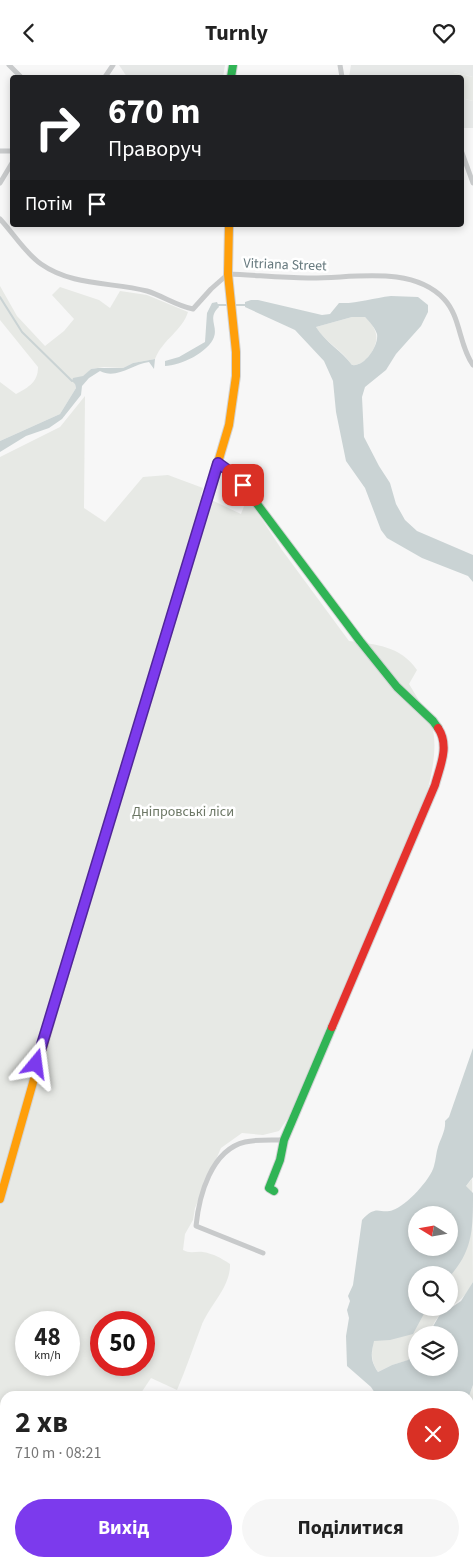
<!DOCTYPE html>
<html lang="uk">
<head>
<meta charset="utf-8">
<style>
  :root { --surface:#fff; --page:#f6f6f6; --text:#222; --muted:#767676; --accent:#7c3aed }
  body { margin:0; font-family:"Source Sans 3",sans-serif; background:var(--page); color:var(--text); height:100vh; display:flex; flex-direction:column; font-size:19px; white-space:nowrap }
  * { box-sizing:border-box; margin:0 }
  p { font-size:16px; color:var(--muted) }
  .icon { flex:none; width:28px; height:28px; fill:none; stroke:currentColor; stroke-width:2; stroke-linecap:round; stroke-linejoin:round }
  .map { position:relative; flex:1; overflow:hidden }
  .drawer { position:absolute; left:0px; top:1326px; width:474px; height:176px; display:flex; flex-direction:column; background:var(--surface); border-radius:15px 15px 0 0; box-shadow:0 2px 8px #0003 }
  .drawer>* { flex:none }
  .banner { position:absolute; left:10px; top:10px; width:454px; height:152px; border-radius:5px; box-shadow:0 2px 8px #0003; background:#202124; color:#fff; overflow:hidden }
  .needle { width:32px; rotate:281deg }
  .fabs { position:absolute; left:408px; top:1141px; display:grid; gap:10px }
  .fabs a { display:grid; place-items:center; width:50px; height:50px; border-radius:50%; background:var(--surface); box-shadow:0 2px 8px #0003; font-size:25px }
  .speed { position:absolute; left:15px; top:1246px; display:flex; gap:10px; font-size:25px; font-weight:700; text-align:center }
  .speed>* { display:grid; place-content:center; width:65px; height:65px; border-radius:50%; background:var(--surface); box-shadow:0 2px 8px #0003; line-height:1 }
  .speed small { font-size:12px; font-weight:400 }
  .speed .limit { border:8px solid #d22; background:#fff; color:#111 }
  .pin { position:absolute; display:grid; place-items:center; width:42px; height:42px; color:#fff; margin:-21px; border-radius:10px; box-shadow:0 2px 8px #0006 }
  .me { position:absolute; width:55px; margin:-28px; rotate:16deg; stroke-linejoin:round; filter:drop-shadow(0 0 4px #0008) }
  .turn { display:flex; align-items:center; gap:18px; height:105px; padding:0 15px; font-size:22px }
  .turn .icon { width:65px; height:65px; stroke-width:2.5 }
  .turn b { display:block; font-size:35px; line-height:42px }
  .then { display:flex; align-items:center; height:48px; padding:0 15px; background:#0003; gap:10px; font-size:19px }
  .round { display:grid; place-items:center; flex:none; width:52px; height:52px; border-radius:26px; background:var(--page) }
  .summary { display:flex; align-items:center; justify-content:space-between; height:85px; padding:0 15px }
  h1 { font-size:30px; font-weight:700; line-height:38px }
  .cta { display:flex; gap:10px; margin-top:auto; padding:10px 15px }
  .cta a { flex:1; height:58px; border-radius:30px; background:var(--accent); color:#fff; font-size:20px; font-weight:700; line-height:58px; text-align:center }
  .cta a+a { background:var(--page); color:var(--text) }
  header { display:flex; justify-content:space-between; align-items:center; height:65px; padding:0 15px; background:var(--surface); font-size:22px; font-weight:700 }
  .map>svg:first-child { display:block }
  .built { fill:#e6e8e7 }
  .green { fill:#e7e9e5; fill-rule:evenodd }
  .water { fill:#cad3d4; fill-rule:evenodd }
  .lines { fill:none; stroke-linecap:round; stroke-linejoin:round }
  .stream { stroke:#cad3d4; stroke-width:2 }
  .fast-casing { stroke:#d2d3d4; stroke-width:10 }
  .slow-casing { stroke:#d2d3d4; stroke-width:10 }
  .jam-casing { stroke:#d2d3d4; stroke-width:10 }
  .street { stroke:#c8cacb; stroke-width:5 }
  .fast { stroke:#30b455; stroke-width:8 }
  .slow { stroke:#ff9f0a; stroke-width:8 }
  .jam { stroke:#e5322d; stroke-width:8 }
  .route-casing { stroke:#51269a; stroke-width:12 }
  .route { stroke:#7c3aed; stroke-width:9 }
  .labels { text-anchor:middle; dominant-baseline:central; stroke-width:5; stroke-linejoin:round; paint-order:stroke }
  .street-label { font-size:14px; fill:#66797e; stroke:#fff }
  .park-label { font-size:14px; fill:#6c7765; stroke:#fff }
</style>
</head>
<body>
<header><svg class="icon" aria-label="back" viewBox="0 0 24 24"><path d="M15 5l-7 7 7 7"/></svg>Turnly<svg class="icon" aria-label="heart" viewBox="0 0 24 24"><path d="M12 20l-8-8c-3-5 5-10 8-4 3-6 11-1 8 4z"/></svg></header>
<div class="map">
<svg width="473" height="1502" viewBox="0 0 473 1502">
  <rect width="100%" height="100%" fill="#f7f7f7"/>
  <path class="built" d="M119,0h106l-2,12h-96z
    M351,0h122v12l-19,-5 -2,5h-103z
    M461,33l12,3v27h-12z"/>
  <path class="green" d="M453,7l20,5v24l-12,-3v-21h-9z
    M0,221l17,30 28,30 19,-15 10,-12 -22,-24 8,-8 39,13 11,8 10,-17 27,4 41,17c-6,19 -25,27 -33,47l-22,4 -10,5 -19,-1 -13,2 -16,15 1,4 -16,26 -60,27v-59l16,12c13,-7 22,-12 22,-27l-38,-47z
    M352,252h13c5,4 10,11 11,17 3,12 -11,33 -24,31 -10,-15 -27,-23 -36,-38z
    M85,331l-1,112 21,14 38,-45 25,-2 35,13 -2,7 40,19 5,-13 6,3 30,46 67,91c26,3 52,5 68,29l-8,14c7,12 21,32 24,46 4,19 -1,44 -6,62l-139,326 -9,13 -16,4 -21,-2 -21,15 -26,60 -2,12 -8,14 -2,16c7,4 13,1 20,2 11,2 18,6 27,12 1,23 -22,43 -29,63 -8,21 -15,42 -24,63l-26,-12 -12,18h-134v167h41l-2,4h-44v-1110l60,-30zM26,1258h43v42h-43zM101,1258h43v42h-43z
    M472,1114l1,103c-10,22 -21,20 -35,35 -4,5 -7,12 -10,18h-12v18l-7,7 -17,5 -14,7c-8,-12 -6,-18 -5,-31l43,-34h33v-60l17,-61z
    M473,1320v89l-4,-1v-77z
    M364,1498h86l1,4h-87z"/>
  <path class="water" d="M391,231l27,1 10,8v7l-7,14 -25,28 -10,16 -21,17 -3,10 2,40 15,29 11,17 6,21 9,16 12,11 56,24v27l-5,-6 -46,-18 -35,-20 -6,-8 -16,-42 -19,-27 -10,-49 -3,-31 -9,-20 -29,-31 -50,-23v-5l6,-2h7l64,15 8,-1 9,-11c17,1 34,-5 52,-7zM352,252h13c5,5 10,11 12,17 2,11 -12,33 -25,31 -10,-14 -27,-23 -36,-38z
    M217,237l2,5c-12,11 -1,19 -5,30 -5,15 -34,29 -49,29v-5l14,-4 26,-15 2,-29 5,-10z
    M155,294l-1,10 -5,-7c-17,2 -32,18 -49,9l-11,7 -7,8 -1,9 -19,24 -13,9 -23,8 -26,16v-11l60,-27 16,-26 -1,-4 -3,-3 1,-3 10,-2 8,-7 7,-1h25l10,-5z
    M473,983v129l-7,9 7,7c0,36 0,58 -24,84v-2h-33v32l11,1 -14,26 -23,6 -16,1c-3,13 -4,19 4,31l14,-7 16,-5 8,-7v14h33v-32h-21l11,-19 22,-15 12,-19v103l-4,11h-92l-6,-9 -24,-21 -1,-30 3,-18 -2,-8 3,-9 -2,-5 5,-11 9,-65c15,-17 18,-5 31,-10 13,-4 38,-31 41,-44 2,-7 2,-13 4,-19 3,-9 8,-17 7,-26l4,-4zM416,1150h33v32h-33z
    M280,1498h84v4h-87z"/>
  <g class="lines">
    <path class="stream" d="M0,232l22,35 50,49
      M218,240h10
      M233,240h12"/>
    <g class="fast-casing">
      <path id="fast" d="M231,12l2,-12
        M217,398l19,13 124,165 37,46 36,34 5,7
        M274,1126l-5,-3 11,-28 4,-20 48,-113"/>
    </g>
    <g class="slow-casing">
      <path id="slow" d="M181,523l48,-163 7,-49v-24l-8,-78 1,-49
        M0,1134l55,-194 60,-202"/>
    </g>
    <g class="jam-casing">
      <path id="jam" d="M115,738l66,-215
        M332,962l103,-242c5,-19 15,-39 3,-57"/>
    </g>
    <path class="street" d="M9,0l12,12
      M340,0l2,12
      M105,12l8,-12
      M461,85l12,33
      M0,86h12
      M0,118l12,-20
      M0,154c14,15 25,34 41,45 31,22 71,18 106,27 16,5 30,15 46,18l18,-20 17,-15c27,1 53,4 80,4 42,1 103,-14 136,21 17,18 15,47 29,66
      M263,1188l-67,-27c3,-30 15,-76 49,-84 12,-3 27,-2 39,-2
      M59,1502l2,-4
      M247,1502l2,-4"/>
    <use href="#fast" class="fast"/>
    <use href="#slow" class="slow"/>
    <use href="#jam" class="jam"/>
  </g>
  <g class="lines">
    <g class="route-casing">
      <path id="route" d="M36,999l182,-601 18,13 7,9"/>
    </g>
    <use href="#route" class="route"/>
  </g>
  <g class="labels">
    <g class="street-label">
      <text transform="translate(285 200) rotate(2)">Vitriana Street</text>
    </g>
    <g class="park-label">
      <text x="183" y="747">Дніпровські ліси</text>
    </g>
  </g>
</svg>
<div class="fabs">
<a><svg class="needle" viewBox="-14 -14 28 28"><path d="M0-13l5 13h-10z" fill="#e53935"/><path d="M0 13l5-13h-10z" fill="#767676"/></svg></a>
<a><svg class="icon" aria-label="search" viewBox="0 0 24 24"><circle cx="10" cy="10" r="6"/><path d="M15 15l6 6"/></svg></a>
<a><svg class="icon" aria-label="layers" viewBox="0 0 24 24"><path d="M12 4l9 5-9 5-9-5zM3 14l9 5 9-5"/></svg></a>
</div>
<div class="speed"><div>48<small>km/h</small></div><div class="limit">50</div></div>
<div class="pin" style="left:243px;top:420px;background:#d93025"><svg class="icon" aria-label="arrive" viewBox="0 0 24 24"><path d="M6 21V4h12l-3 4 3 4H6"/></svg></div>
<svg class="me" style="left:36px;top:999px" viewBox="-20 -20 40 40"><path d="M0-17L14 15 0 8-14 15z" fill="#7c3aed" stroke="#fff" stroke-width="4"/></svg>
<div class="banner">
<div class="turn"><svg class="icon" aria-label="right" viewBox="0 0 24 24"><path d="M7 20v-9h11M14 6l5 5-5 5"/></svg><div><b>670 m</b>Праворуч</div></div>
<div class="then">Потім<svg class="icon" aria-label="arrive" viewBox="0 0 24 24"><path d="M6 21V4h12l-3 4 3 4H6"/></svg></div>
</div>
<section class="drawer">
<div class="summary"><div><h1>2 хв</h1><p>710 m · 08:21</p></div><a class="round" style="background:#d93025;color:#fff"><svg class="icon" aria-label="close" viewBox="0 0 24 24"><path d="M6 6l12 12M18 6L6 18"/></svg></a></div>
<div class="cta"><a>Вихід</a><a>Поділитися</a></div>
</section>
</div>
</body>
</html>
